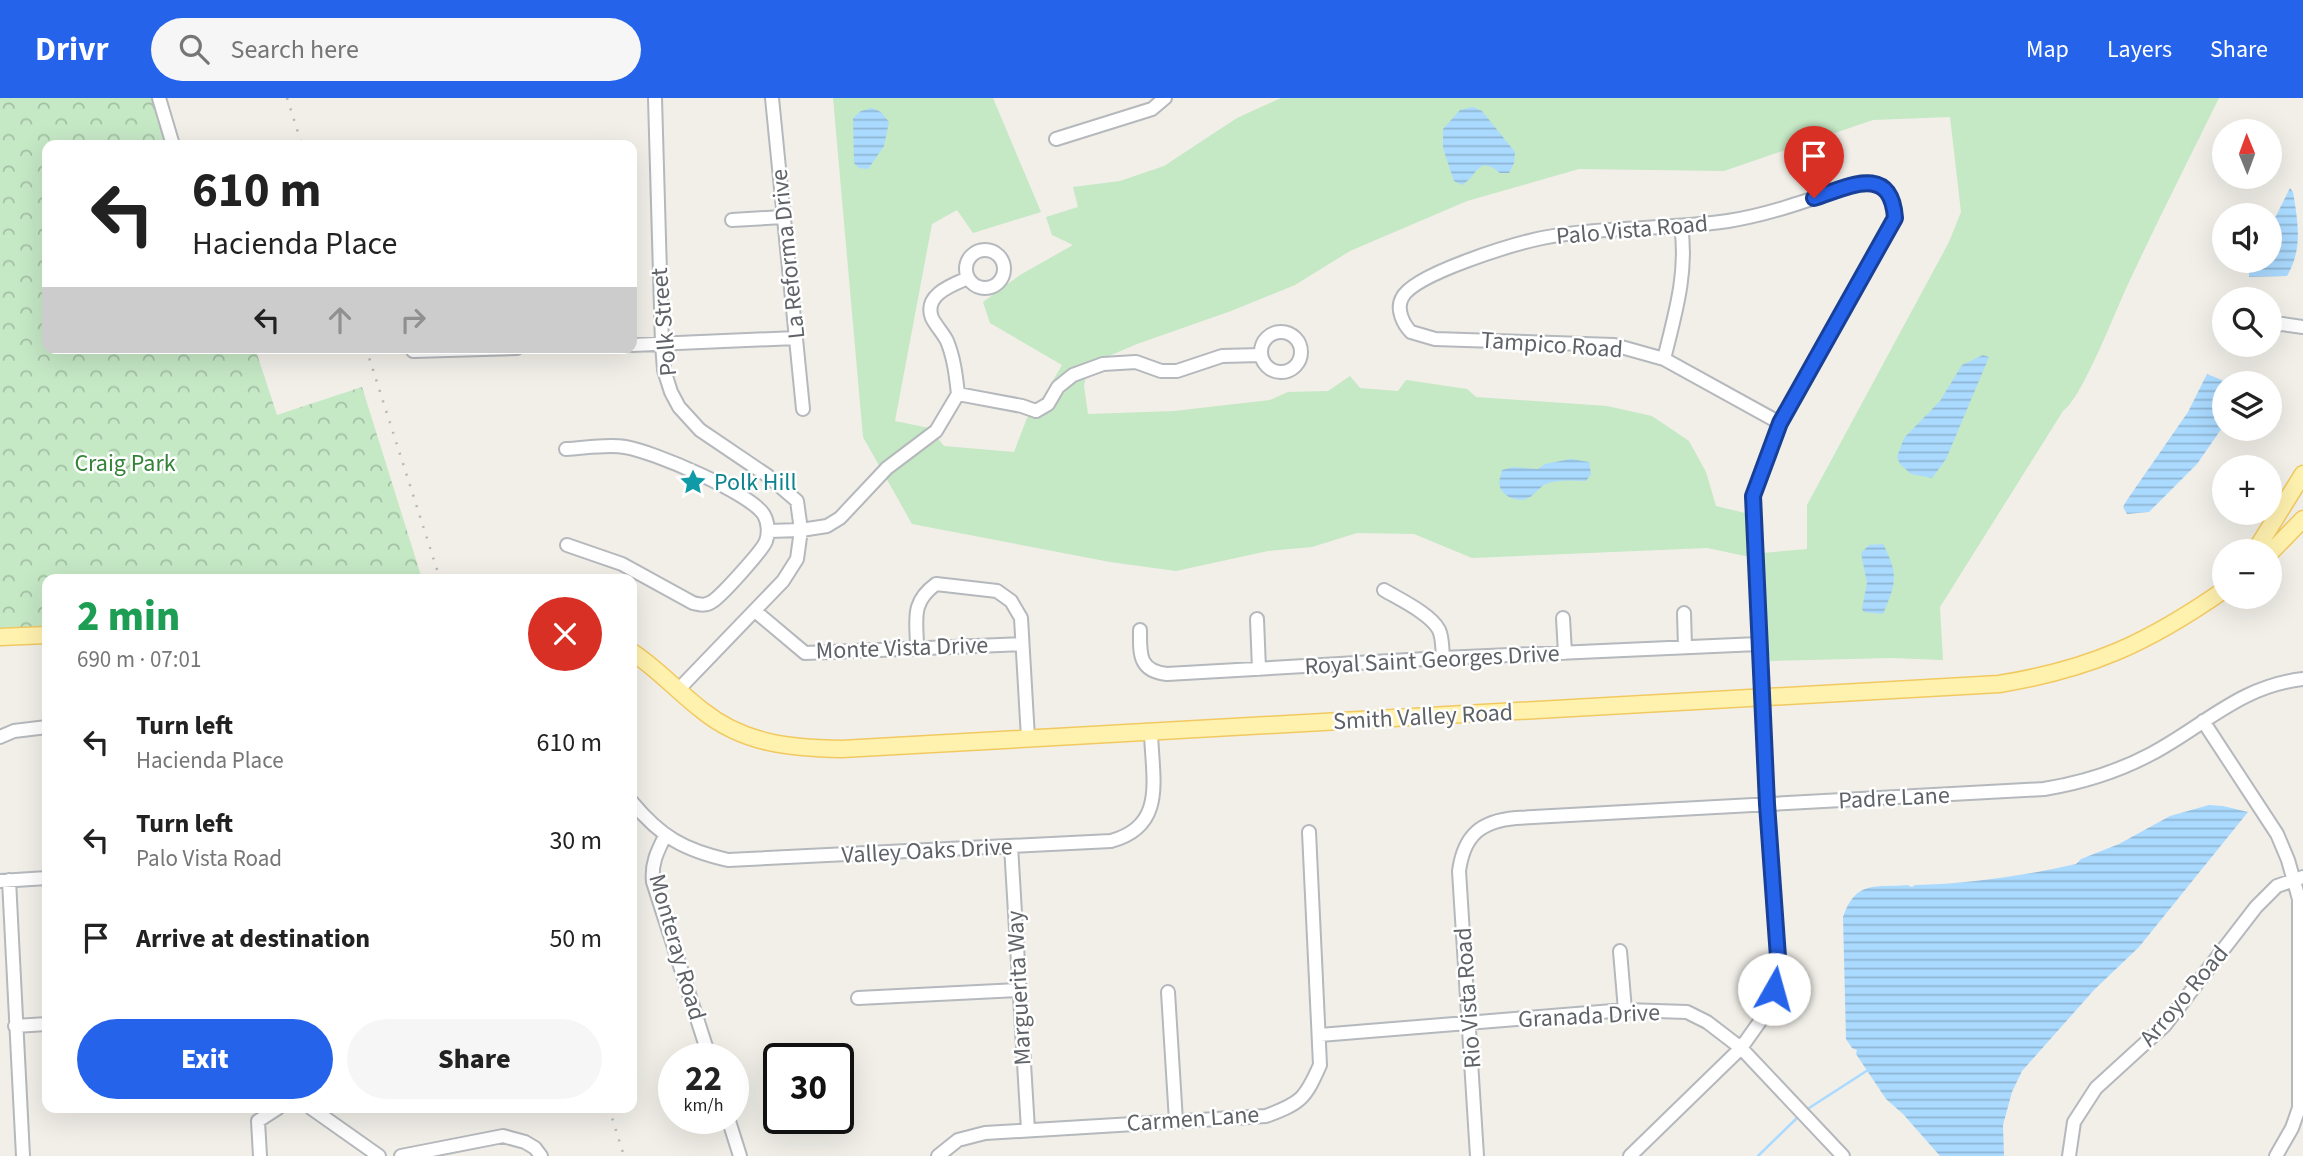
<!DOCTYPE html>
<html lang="en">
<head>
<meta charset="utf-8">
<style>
  :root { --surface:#fff; --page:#f6f6f6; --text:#222; --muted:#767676; --accent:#2563eb }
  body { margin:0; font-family:"Source Sans 3",sans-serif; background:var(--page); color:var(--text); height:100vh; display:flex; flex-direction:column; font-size:26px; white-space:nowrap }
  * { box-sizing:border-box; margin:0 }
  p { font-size:23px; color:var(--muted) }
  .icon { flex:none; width:38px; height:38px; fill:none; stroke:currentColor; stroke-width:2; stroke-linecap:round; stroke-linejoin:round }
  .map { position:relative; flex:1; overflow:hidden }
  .panel { position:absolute; left:42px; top:476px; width:595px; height:539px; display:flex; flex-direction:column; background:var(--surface); border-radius:14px; box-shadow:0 7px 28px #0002 }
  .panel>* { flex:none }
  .banner { position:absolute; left:42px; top:42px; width:595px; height:214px; border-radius:14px; box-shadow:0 7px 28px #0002; background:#fff; color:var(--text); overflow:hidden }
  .needle { width:46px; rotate:359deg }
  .controls { position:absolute; left:2212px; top:21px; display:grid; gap:14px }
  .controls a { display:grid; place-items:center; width:70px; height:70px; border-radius:50%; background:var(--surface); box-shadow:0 7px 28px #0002; font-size:35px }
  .speed { position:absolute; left:658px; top:945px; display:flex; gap:14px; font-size:35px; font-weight:700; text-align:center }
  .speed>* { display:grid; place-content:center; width:91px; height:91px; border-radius:50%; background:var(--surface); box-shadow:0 7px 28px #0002; line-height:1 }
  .speed small { font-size:18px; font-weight:400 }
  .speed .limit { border:4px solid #111; border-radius:10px; background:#fff; color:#111 }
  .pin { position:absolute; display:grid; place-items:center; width:60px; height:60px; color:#fff; margin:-72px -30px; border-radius:50% 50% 50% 0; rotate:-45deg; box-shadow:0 0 7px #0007 }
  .pin .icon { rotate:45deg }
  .me { position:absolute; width:77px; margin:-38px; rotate:7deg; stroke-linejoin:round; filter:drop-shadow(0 0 5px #0008) }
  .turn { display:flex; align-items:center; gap:24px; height:147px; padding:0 35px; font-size:32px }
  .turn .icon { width:91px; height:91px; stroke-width:2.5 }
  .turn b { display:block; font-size:49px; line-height:60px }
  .lanes { display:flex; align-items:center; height:66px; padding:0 35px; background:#0003; justify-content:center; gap:35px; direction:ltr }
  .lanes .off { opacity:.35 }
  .round { display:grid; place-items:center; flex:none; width:74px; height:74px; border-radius:37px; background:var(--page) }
  .head { display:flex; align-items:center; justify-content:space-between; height:119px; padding:0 35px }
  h1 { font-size:42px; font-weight:800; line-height:52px; color:#1e9e55 }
  .primary-button { display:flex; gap:14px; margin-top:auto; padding:14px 35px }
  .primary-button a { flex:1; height:80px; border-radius:42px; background:var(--accent); color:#fff; font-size:28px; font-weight:800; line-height:80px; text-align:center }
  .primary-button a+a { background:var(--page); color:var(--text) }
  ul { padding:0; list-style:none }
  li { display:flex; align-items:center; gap:21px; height:98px; padding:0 35px }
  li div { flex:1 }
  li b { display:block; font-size:26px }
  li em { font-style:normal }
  header { display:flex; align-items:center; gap:42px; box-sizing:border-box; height:98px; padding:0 35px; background:var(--accent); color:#fff }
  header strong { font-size:33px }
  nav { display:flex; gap:38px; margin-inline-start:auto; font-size:24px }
  .search { width:490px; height:63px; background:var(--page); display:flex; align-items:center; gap:18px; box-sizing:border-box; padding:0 24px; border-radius:38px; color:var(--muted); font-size:26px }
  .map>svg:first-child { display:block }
  .grass { fill:#c5e8c5; fill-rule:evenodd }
  .forest { fill:url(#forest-crowns) }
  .water { fill:url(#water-rules) }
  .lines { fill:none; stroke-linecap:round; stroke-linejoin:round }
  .stream { stroke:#aadaff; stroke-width:2.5 }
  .minor-casing { stroke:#b5b8bc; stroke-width:16 }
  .major-casing { stroke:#f2c960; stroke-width:19 }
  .minor { stroke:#fff; stroke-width:12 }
  .major { stroke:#fff2af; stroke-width:16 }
  .rail { stroke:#b6b7b8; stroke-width:2.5; stroke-dasharray:2 9; stroke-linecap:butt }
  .route-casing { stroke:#184099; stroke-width:18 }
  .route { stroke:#2563eb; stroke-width:12 }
  .labels { text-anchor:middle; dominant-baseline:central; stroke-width:5; stroke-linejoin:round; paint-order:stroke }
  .street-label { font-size:24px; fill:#5f6368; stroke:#fff }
  .park-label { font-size:24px; fill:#348238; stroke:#fff }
  .culture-label { font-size:24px; fill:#0d838f; stroke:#fff; text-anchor:start }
</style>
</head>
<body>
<header>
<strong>Drivr</strong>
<div class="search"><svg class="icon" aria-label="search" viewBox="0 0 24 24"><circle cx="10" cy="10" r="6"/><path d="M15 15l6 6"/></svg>Search here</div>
<nav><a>Map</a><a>Layers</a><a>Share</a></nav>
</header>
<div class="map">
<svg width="2303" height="1058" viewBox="0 0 2303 1058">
  <defs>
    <pattern id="forest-crowns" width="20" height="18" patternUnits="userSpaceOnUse" patternTransform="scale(1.75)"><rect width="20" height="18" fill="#c5e8c5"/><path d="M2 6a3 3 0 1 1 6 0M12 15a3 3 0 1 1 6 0" fill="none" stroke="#a3c0a4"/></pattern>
    <pattern id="water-rules" width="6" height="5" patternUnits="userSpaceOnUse" patternTransform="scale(1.75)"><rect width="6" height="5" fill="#aadaff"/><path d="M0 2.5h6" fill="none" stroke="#8eb4d2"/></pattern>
  </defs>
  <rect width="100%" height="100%" fill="#f1efe8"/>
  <path class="grass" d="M833,0h160l48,114 -68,21 -16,-23 -25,14 -37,197 34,7 15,18 70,6 13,-34 14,-17 21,-36 -72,-42 -7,-21 37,-27 53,-30 -21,-10 -6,-18 32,-10 -5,-20 47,-6 44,-15 73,-48 44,-20h938c-30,61 -61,122 -90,184 -12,25 -47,117 -66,129l-123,196 3,53 -52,-2 -121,3 -15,-103 -48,-10 -235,10 -58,-24 -57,-1 -45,14 -44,4 -92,20 -66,-9 -198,-38 -49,-87zM1950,19l11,95 -12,30 -142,263v44l-45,4 -1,-32 -16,-8 -29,-7 -10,-34 -17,-31 -37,-25 -45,-10 -131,-9 -9,-8 -61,-9 -8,11 -38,-3 -10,-12 -22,15 -40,1 -18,8 -96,11 -86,3 -4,-28 4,-21 49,-21 94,-33 64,-26 55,-34 117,-50 112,-32 145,2 149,-51z"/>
  <path class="forest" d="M0,0h152l16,47h-121v203h208l22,67 85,-28 60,192h-375v49l-47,2z"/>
  <path class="water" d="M1473,9l9,4 33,41 -1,11 -5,10h-9c-23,-19 -22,3 -38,12l-8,-4 -11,-33v-19l17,-19z
    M872,10l9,4 8,10 -5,24 -16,23 -9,-1 -5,-5 -1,-45 8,-7z
    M2290,90l3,4c5,31 10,56 -6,84l-38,1v-7l4,-9h17v-33z
    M1983,257l6,2 -43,102 -14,19 -21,-4 -11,-10 -3,-7 7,-19 36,-37 22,-36z
    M2207,276l22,9h-5v42l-27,39 -48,48 -22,2 -4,-7 4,-7 61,-88z
    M1571,361l18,3 2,12 -5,7c-13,0 -27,-2 -40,3 -7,3 -11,11 -18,14 -9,5 -25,-1 -28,-11 -2,-6 1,-11 2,-17l11,-3 25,2 7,-5z
    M1883,446c16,31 13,39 0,70l-19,-2 -2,-3 5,-26 -6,-30 8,-8z
    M2209,707l14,1 25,6 -109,135 -45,43 -72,81 -10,21 -9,33 1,31h-64l-37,-42 -17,-15 -30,-45 1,-4 -5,-2 -6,-9 -3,-122c13,-38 33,-29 64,-32l5,2 3,-2c55,-1 108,-9 161,-21l5,-5 38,-15 51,-28z"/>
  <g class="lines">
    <path class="stream" d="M1806,1012l62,-40
      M1758,1058l41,-40"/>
    <g class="minor-casing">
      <path id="minor" d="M159,0l14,47
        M655,0l7,246 2,26 7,22 8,15 21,23 68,46 29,25 4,29 -4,29 -14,22 -105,109
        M772,0l31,311
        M1056,41l96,-30 13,-11
        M732,122l51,-3
        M966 171a19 19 0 1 1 38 0a19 19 0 1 1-38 0Z
        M2270,228l12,-2 21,3
        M1261 254a20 20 0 1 1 40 0a20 20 0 1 1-40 0Z
        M632,247l164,-7
        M413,253l104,-3
        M1664,261c11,-45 24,-87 17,-133
        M958,296c-2,-18 -4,-36 -11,-53 -4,-8 -11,-15 -15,-23 -9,-23 20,-33 36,-40
        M566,351c19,-1 41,-5 59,-2 27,4 126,46 139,68 4,7 5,18 2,26 -3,9 -44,54 -53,60 -7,5 -12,4 -20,2l-71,-39 -55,-19
        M768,433l33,-1 26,-4 13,-8 47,-50 49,-37 22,-37 64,12 14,5 12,-7 10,-17 15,-12 30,-11 33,-2 25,9h16l45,-15 39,-1
        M1384,492c15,9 47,24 55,40 4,9 3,19 4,28
        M755,513l50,42 217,-9
        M1684,515l1,34
        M1563,520l2,35
        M1257,521l2,50
        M1140,532c0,23 -2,41 27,44l276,-16 315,-14
        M917,550c0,-28 -7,-45 19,-64l61,7 14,10 10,17 7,120
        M2203,623l74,113 11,26 11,39v209l-7,20 -16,28
        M0,639l14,-6 33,-4
        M632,704c29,35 52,48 96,58l383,-19c56,-15 41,-63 40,-109
        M665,738c-8,16 -14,28 -12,46l57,177
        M1011,748l17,284
        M9,782l14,276
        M0,783l47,-3
        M1620,853l5,59
        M1168,894l8,129
        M858,900l160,-8
        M15,928l32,-2
        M1320,937l305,-25 62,2 20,10 34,26 102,108
        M311,1010l68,48
        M728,1020l12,38
        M260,1058l-2,-35 20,-13
        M401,1058l102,-20 22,6 10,6 6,8
        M938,1058l20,-16 27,-7 281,-17c35,-13 39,-17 54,-51l-11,-233
        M1477,1058l-18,-285c5,-36 22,-50 57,-53l528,-29c37,-6 73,-17 107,-35 53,-28 89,-68 152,-75
        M1630,1058l111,-108 27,-38 6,-21 4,-32 -11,-153 -14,-307 27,-74 115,-205c-2,-24 -9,-35 -34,-36 -44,15 -88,32 -133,39 -62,9 -125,5 -186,17 -28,6 -129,36 -140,60 -6,11 1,26 9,34l24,7 179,6 50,14 116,64
        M2069,1058l5,-34 22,-34 69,-63 91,-118 21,-21 26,-9"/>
    </g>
    <g class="major-casing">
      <path id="major" d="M2255,453l48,-77
        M2270,455l33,-34
        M0,539l47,-2
        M632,554c26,17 46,40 71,59 41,33 88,37 139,38l1157,-65c92,-15 149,-41 225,-94"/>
    </g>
    <use href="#minor" class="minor"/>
    <use href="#major" class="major"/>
    <path class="rail" d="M287,0l15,47
      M366,250l74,231
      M609,1010l15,48"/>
  </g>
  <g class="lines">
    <g class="route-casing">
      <path id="route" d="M1774,891l4,-32 -11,-153 -14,-308 27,-73 115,-205c-4,-55 -47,-31 -81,-20"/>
    </g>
    <use href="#route" class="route"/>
  </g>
  <defs>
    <g id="sight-bare" transform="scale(2.1)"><path d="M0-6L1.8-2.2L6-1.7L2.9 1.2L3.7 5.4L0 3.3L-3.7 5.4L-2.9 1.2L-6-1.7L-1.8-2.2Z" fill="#0f9aa8" stroke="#fff" stroke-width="2.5" paint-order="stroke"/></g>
  </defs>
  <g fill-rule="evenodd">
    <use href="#sight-bare" x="693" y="384"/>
  </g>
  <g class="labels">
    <g class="street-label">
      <text transform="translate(1632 132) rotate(-5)">Palo Vista Road</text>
      <text transform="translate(788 156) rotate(-96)">La Reforma Drive</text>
      <text transform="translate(664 224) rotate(-95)">Polk Street</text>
      <text transform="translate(1552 247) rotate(4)">Tampico Road</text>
      <text transform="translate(902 550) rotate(-2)">Monte Vista Drive</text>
      <text transform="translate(1432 562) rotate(-3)">Royal Saint Georges Drive</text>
      <text transform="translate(1423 619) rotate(-3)">Smith Valley Road</text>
      <text transform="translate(1894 700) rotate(-3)">Padre Lane</text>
      <text transform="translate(927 753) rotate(-3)">Valley Oaks Drive</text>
      <text transform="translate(677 849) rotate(74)">Monteray Road</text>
      <text transform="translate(1019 890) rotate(-93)">Marguerita Way</text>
      <text transform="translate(2184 898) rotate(-50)">Arroyo Road</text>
      <text transform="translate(1468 900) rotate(-94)">Rio Vista Road</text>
      <text transform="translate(1589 918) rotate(-3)">Granada Drive</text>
      <text transform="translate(1193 1021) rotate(-4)">Carmen Lane</text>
    </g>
    <g class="park-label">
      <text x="125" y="365">Craig Park</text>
    </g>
    <g class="culture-label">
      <text x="714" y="384">Polk Hill</text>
    </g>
  </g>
</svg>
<div class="controls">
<a><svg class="needle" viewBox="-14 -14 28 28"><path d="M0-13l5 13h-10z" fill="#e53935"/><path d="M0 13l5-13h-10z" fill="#767676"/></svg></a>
<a><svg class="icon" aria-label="sound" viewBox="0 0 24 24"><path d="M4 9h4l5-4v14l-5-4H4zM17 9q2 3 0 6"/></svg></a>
<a><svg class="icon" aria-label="search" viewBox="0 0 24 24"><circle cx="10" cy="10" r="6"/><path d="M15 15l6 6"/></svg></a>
<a><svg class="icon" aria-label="layers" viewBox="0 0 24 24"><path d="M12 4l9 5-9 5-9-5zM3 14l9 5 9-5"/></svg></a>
<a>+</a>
<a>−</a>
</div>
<div class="speed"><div>22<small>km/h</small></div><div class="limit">30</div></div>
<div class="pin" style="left:1814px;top:100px;background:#d93025"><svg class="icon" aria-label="arrive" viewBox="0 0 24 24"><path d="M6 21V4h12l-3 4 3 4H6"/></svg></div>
<svg class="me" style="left:1774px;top:891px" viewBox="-20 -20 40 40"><circle r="19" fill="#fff"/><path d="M0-13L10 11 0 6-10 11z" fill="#2563eb"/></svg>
<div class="banner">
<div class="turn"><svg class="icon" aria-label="left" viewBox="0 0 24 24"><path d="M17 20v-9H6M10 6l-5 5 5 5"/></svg><div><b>610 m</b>Hacienda Place</div></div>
<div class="lanes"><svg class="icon" aria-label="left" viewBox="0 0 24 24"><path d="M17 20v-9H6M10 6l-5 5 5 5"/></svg><svg class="icon off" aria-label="ahead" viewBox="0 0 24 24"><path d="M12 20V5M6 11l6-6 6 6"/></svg><svg class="icon off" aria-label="right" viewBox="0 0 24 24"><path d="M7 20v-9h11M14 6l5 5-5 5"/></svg></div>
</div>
<section class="panel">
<div class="head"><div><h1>2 min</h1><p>690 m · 07:01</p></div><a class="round" style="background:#d93025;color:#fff"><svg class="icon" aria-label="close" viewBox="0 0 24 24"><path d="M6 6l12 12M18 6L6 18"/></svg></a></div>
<ul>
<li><svg class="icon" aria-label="left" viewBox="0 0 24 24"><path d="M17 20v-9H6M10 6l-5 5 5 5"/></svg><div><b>Turn left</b><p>Hacienda Place</p></div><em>610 m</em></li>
<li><svg class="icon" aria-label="left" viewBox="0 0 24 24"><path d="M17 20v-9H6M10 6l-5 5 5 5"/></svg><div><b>Turn left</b><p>Palo Vista Road</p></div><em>30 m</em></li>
<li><svg class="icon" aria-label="arrive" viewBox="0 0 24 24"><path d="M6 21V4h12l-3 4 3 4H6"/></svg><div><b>Arrive at destination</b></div><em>50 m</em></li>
</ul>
<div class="primary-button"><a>Exit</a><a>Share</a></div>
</section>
</div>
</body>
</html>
